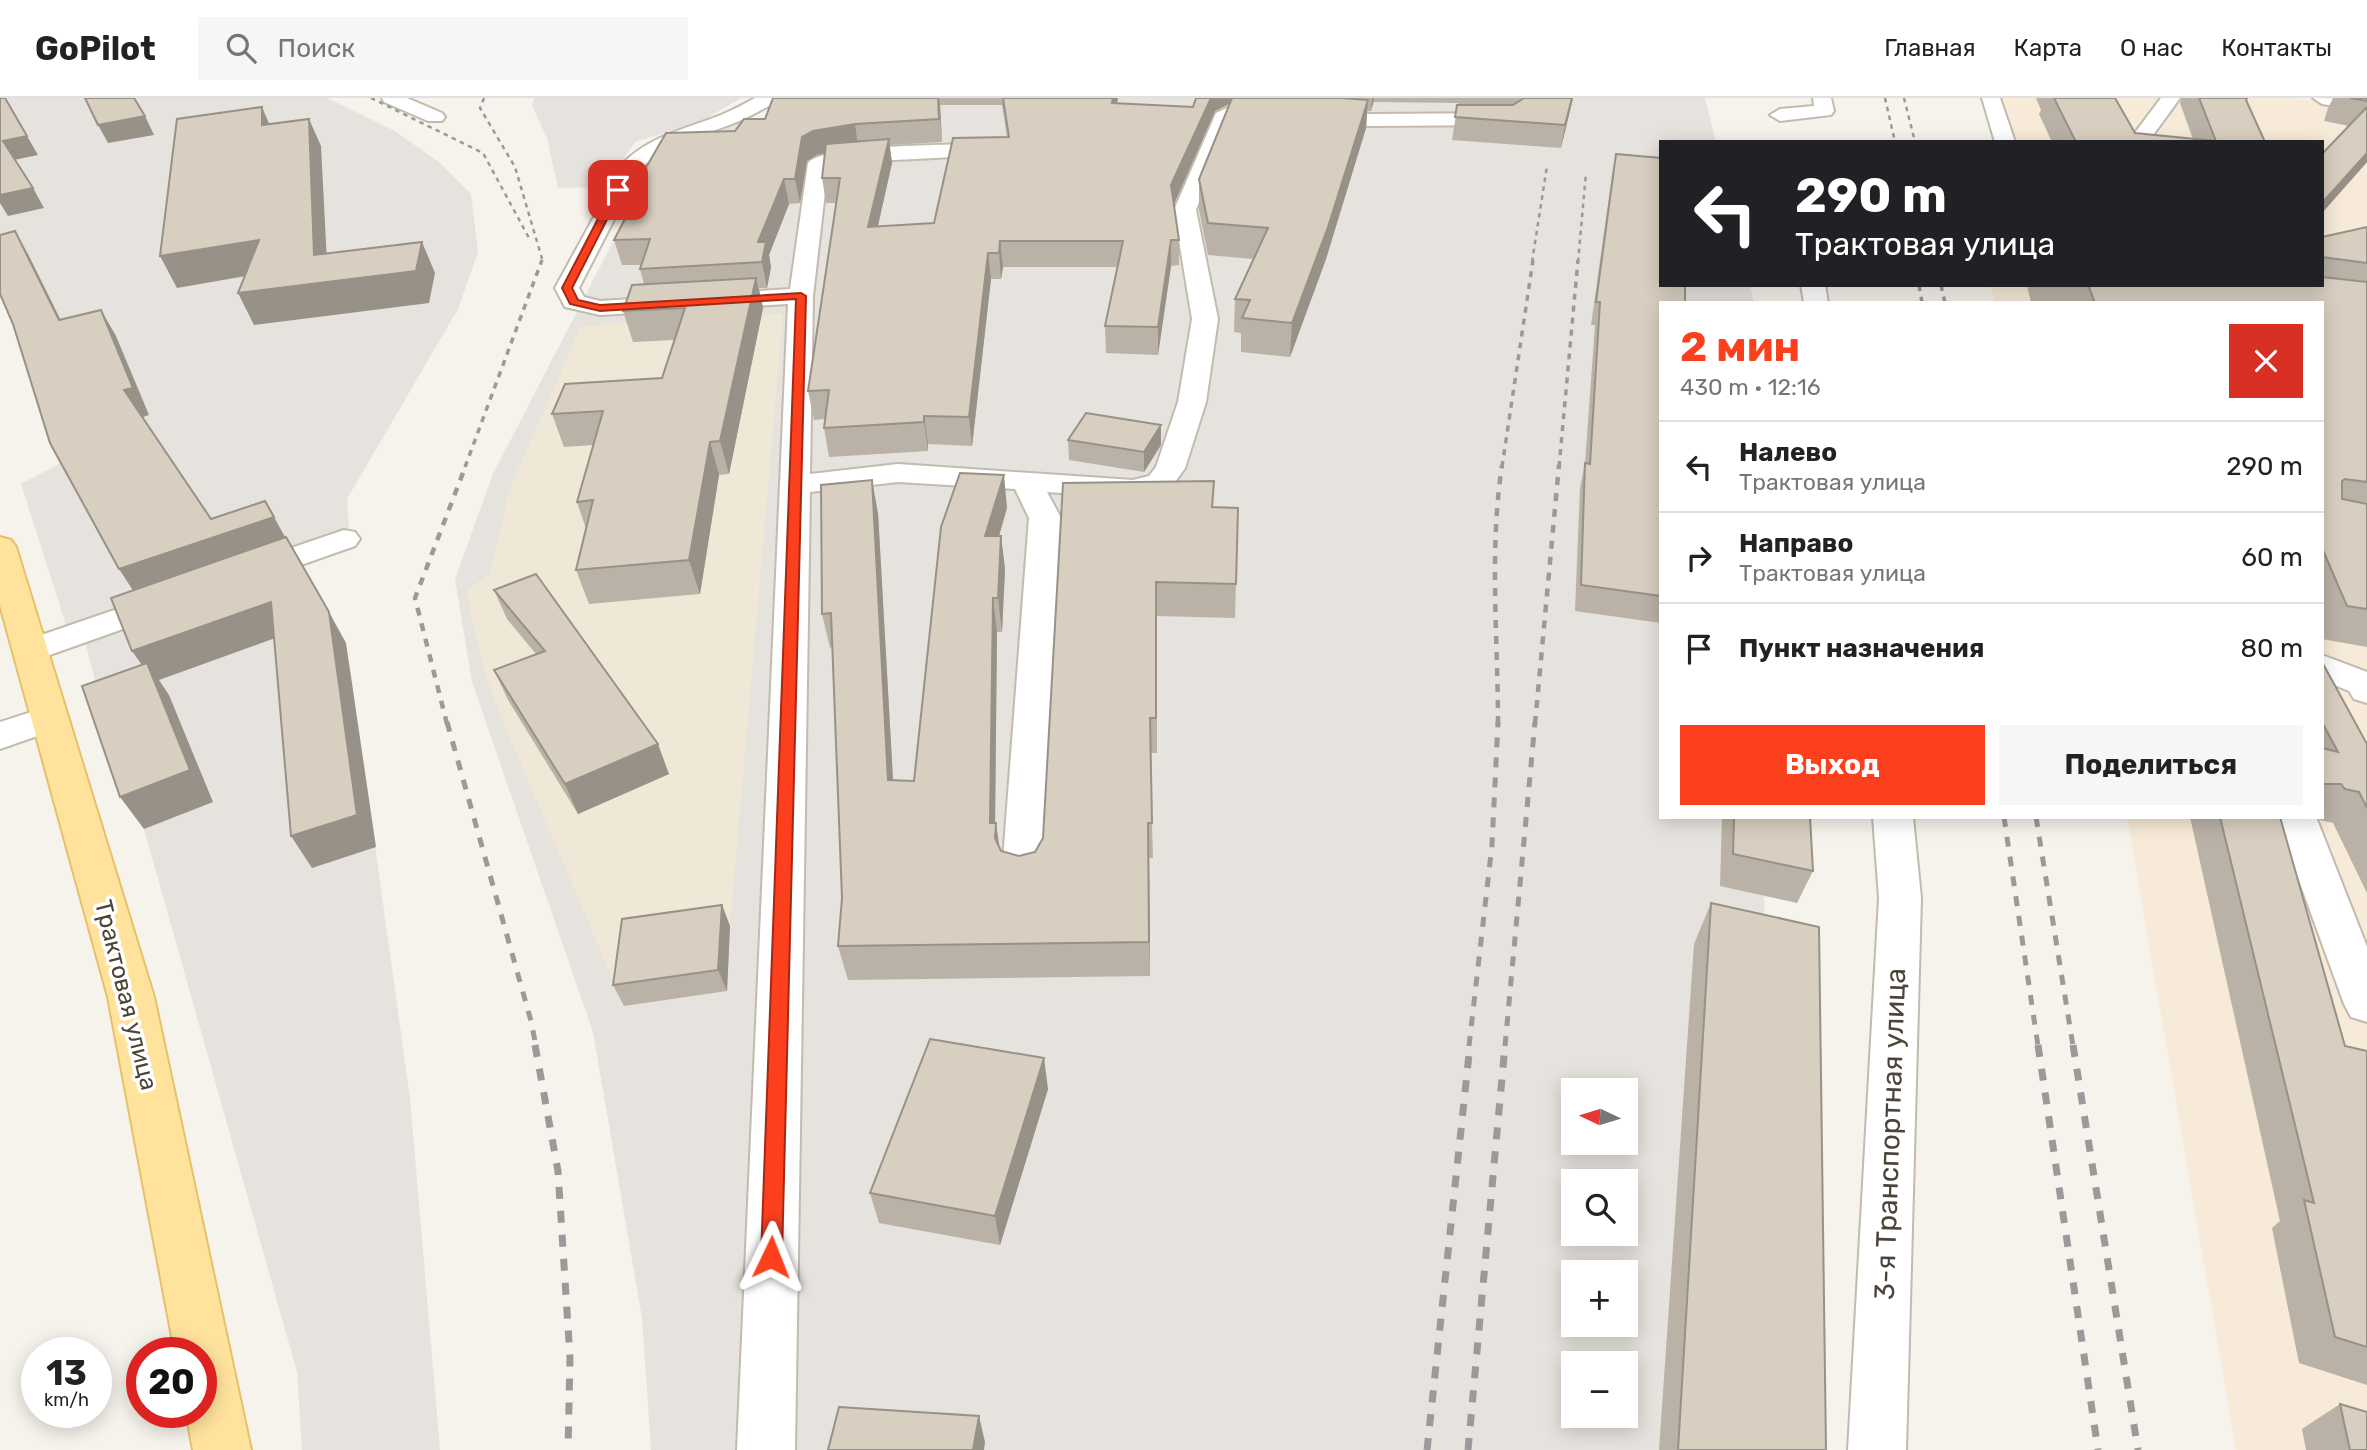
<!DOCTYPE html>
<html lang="ru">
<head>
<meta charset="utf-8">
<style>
  :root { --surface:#fff; --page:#f6f6f6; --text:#222; --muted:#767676; --line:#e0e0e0; --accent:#fc3f1d }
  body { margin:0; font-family:Rubik,sans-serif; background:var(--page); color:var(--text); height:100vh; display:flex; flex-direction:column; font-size:26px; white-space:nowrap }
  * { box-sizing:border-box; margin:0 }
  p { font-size:23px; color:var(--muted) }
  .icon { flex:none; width:38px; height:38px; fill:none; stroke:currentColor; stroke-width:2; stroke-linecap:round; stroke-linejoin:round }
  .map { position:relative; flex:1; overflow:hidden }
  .details { position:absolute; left:1659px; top:203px; width:665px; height:518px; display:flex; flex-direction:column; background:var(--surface); border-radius:0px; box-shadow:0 4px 18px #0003 }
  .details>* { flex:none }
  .guide { position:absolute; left:1659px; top:42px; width:665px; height:147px; border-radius:0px; box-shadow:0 4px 18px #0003; background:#202124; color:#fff; overflow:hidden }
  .needle { width:46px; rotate:274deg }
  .tools { position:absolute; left:1561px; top:980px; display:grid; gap:14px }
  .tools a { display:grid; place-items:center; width:77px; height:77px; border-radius:0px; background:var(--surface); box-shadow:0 4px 18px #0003; font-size:35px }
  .speed { position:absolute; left:21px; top:1239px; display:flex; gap:14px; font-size:35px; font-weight:700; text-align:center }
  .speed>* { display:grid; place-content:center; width:91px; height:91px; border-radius:50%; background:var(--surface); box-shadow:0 4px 18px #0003; line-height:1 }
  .speed small { font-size:18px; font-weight:400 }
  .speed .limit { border:10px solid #d22; background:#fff; color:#111 }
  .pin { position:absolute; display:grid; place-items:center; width:60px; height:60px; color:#fff; margin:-30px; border-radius:14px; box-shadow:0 4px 10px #0006 }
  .me { position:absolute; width:77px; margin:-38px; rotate:2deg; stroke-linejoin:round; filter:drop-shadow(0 0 5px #0008) }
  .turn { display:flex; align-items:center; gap:24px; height:147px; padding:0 21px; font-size:32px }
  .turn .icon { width:91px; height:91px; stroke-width:2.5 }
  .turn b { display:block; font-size:49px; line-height:60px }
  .round { display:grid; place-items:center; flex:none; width:74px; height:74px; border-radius:0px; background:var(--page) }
  .overview { display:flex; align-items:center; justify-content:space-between; height:119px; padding:0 21px }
  h1 { font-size:42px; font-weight:700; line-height:52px; color:var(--accent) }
  .action { display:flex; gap:14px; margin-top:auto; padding:14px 21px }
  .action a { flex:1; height:80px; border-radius:0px; background:var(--accent); color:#fff; font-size:28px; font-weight:700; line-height:80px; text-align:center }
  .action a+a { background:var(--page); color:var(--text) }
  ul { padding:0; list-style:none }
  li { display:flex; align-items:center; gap:21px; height:91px; padding:0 21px; border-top:2px solid var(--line) }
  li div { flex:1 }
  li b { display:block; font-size:26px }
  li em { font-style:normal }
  header { display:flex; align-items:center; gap:42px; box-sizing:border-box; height:98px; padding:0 35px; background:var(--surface); border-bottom:2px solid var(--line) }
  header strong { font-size:33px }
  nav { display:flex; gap:38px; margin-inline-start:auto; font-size:24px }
  .search { width:490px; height:63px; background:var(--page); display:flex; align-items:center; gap:18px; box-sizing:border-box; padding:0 24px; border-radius:0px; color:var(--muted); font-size:26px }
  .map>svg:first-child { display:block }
  .commercial { fill:#f7ead8 }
  .industrial { fill:#e6e2dd; fill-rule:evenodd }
  .education { fill:#efe8d6 }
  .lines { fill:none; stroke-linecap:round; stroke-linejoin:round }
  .minor-casing { stroke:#c2bbae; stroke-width:4 }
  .major-casing { stroke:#e6c16a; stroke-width:4 }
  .minor { fill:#fff; fill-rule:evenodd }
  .major { fill:#ffe39c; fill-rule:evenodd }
  .rail-far4 { stroke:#9a9a9a; stroke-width:2.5; stroke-dasharray:4.5 4.5; stroke-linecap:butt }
  .rail-far3 { stroke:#9a9a9a; stroke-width:3.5; stroke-dasharray:6 6; stroke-linecap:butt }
  .rail-far2 { stroke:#9a9a9a; stroke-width:4.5; stroke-dasharray:8 8; stroke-linecap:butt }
  .rail-far1 { stroke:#9a9a9a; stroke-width:5; stroke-dasharray:10 10; stroke-linecap:butt }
  .rail { stroke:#9a9a9a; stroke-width:7; stroke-dasharray:12 12; stroke-linecap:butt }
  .wall { fill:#bab2a6; fill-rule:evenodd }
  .shaded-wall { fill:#979187 }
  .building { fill:#d8cfc1; stroke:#979187; stroke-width:2 }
  .route { fill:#fc3f1d; stroke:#a42913; stroke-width:2 }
  .labels { text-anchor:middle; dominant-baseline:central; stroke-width:7; stroke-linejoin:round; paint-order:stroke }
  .street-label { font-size:24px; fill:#4b4439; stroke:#fff }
  .near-street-label { font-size:28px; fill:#4b4439; stroke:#fff }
</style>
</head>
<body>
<header>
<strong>GoPilot</strong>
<div class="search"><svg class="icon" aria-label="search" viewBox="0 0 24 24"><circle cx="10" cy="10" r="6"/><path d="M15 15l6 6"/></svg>Поиск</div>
<nav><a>Главная</a><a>Карта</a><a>О нас</a><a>Контакты</a></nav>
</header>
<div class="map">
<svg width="2367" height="1352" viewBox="0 0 2367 1352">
  <rect width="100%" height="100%" fill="#f6f3ec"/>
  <path class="commercial" d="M2001,0h292l74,13v1339h-131l-109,-633h195v-514h-327l-4,-18h331v-143h-325z"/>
  <path class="industrial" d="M0,0h327l68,33 45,32 31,31 7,58 -20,57 -111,190 2,29 -282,100 -46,-144 47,-25 -68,-175z
    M534,0h207l-39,23 -67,21 -31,45 -46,1 -11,-50 -15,-32z
    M834,0h871l11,44h-55v143h89l4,18h-93v514h106l-19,633h-1097l-9,-132 -49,-286 -121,-350 -17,-103 38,-105 171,-331 66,-19 47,-3zM1573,992h53v53h-53zM1573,1083h53v53h-53zM1573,1174h53v53h-53zM1573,1265h53v53h-53z
    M331,520l19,48 60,432 30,352h-138l-5,-78 -153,-543 -39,-111 -21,-80 45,-17z"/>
  <path class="education" d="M783,216l-53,612 -3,65 -103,15 -120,-282 -18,-47 -20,-86 24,-18 19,-82 72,-165z"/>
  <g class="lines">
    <g class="minor-casing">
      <path id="minor" d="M382,0h25l35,15 3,4 -3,4h-14l-44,-19z
        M755,0h24l-2,4c-15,7 -29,16 -45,22 -33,13 -65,19 -92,45l-61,119 5,9 16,4 190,-12 18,-126c13,-18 138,-18 166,-19l7,2 3,4 -3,4 -7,2 -138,7 -8,3 -15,130 -3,178 88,-10 235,16 16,-4 7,-9 22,-65 14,-83 -18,-109 42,-97 15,-7h16l124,8 135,-1 10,6 -10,6 -135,1 -124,-8 -16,2 -35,90 22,109 -12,83 -21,66 -15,21 -37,9 -86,-6 14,26 -17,355 -6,11 -15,4 -15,-4 -6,-11 27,-355 -14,-29 -117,-7 -88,10 -15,958h-58l51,-1146 -188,11 -35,-8 -10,-19 69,-126c29,-27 61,-33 97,-47 12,-5 23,-11 34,-17z
        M1813,0h18l3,13 -3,4 -51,6 -10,-6 10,-6 34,-3z
        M1982,0h18l15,44h-20z
        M2161,0h19l-32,44h-20z
        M2313,0l54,1v12l-45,-7z
        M1801,187h24l3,18h-24z
        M344,432l11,2 5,7 -5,7 -108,38 -12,-3 -4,-7 4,-7z
        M170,493l12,3 5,7 -5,7 -152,54 -12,-3 -5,-8 5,-8z
        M2322,557l45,17v31l-13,-4 -5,-8 -27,-11z
        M50,608l13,3 5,9 -5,9 -63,22v-27z
        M1873,719h40l8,81 -15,552h-58l31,-552z
        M2276,719h40l51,130v75l-16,-5 -7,-13z"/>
    </g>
    <g class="major-casing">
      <path id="major" d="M0,439l11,3 5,7 138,450 97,453h-58l-7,-38h15v-59h-26l-67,-356 -108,-392z"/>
    </g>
    <use href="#minor" class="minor"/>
    <use href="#major" class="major"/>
    <path class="rail-far4" d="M371,0l112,55 46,85
      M484,0l-4,10 35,59 28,95
      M1885,0l10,44
      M1904,0l11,44
      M1532,164l15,-96
      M1578,164l8,-89"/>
    <path class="rail-far3" d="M1919,187l3,18
      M1941,187l4,18
      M465,369l77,-207
      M1502,369l31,-207
      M1559,369l19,-207"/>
    <path class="rail-far2" d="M447,626l-32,-126 51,-133
      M1498,626c0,-87 -9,-172 4,-259
      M1535,626l24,-259"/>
    <path class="rail-far1" d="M447,624l84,299 5,25
      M2004,719l34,229
      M2036,719l37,229
      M1469,948l23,-201 6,-123
      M1505,948l30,-324"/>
    <path class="rail" d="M535,947l23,126 12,187 -2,92
      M2038,947l60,405
      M2073,947l65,405
      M1427,1352l43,-405
      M1468,1352l37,-405"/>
  </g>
  <path class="wall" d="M773,0h345l-1,5 76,4 3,-9h377l-12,50 -109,-8 6,-37 -84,-1 -3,9h-4l-1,17 -40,131 -36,98 -49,-5v-19l-7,-1 1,-33 18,-40 -45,-4 -9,-45v-31l30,-75 -14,7 -41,93 5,36v25l-8,1 -13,89 -52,-2 -1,-27 12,-59h-114l-2,12h-10l-19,167 -44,-2v7l-99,6 -5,-29 1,-9 -11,1 -6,-29 28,-188h-10l-4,-25 3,-25 -8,2 -10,6 -7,42 -11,1 -20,51 2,12 -4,21h-8l4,20 -34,166 -10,1 -19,119 -111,10 -13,-34 10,-41 -9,-27 16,-57 -29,2 -12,-33 110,-36 12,-38 -41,2 -10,-31 21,-27 -4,-15 1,-4h-19l-8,-25 21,-41 -2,-9 102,-59 30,-12zM940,7h62l5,32 -73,86 -56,3 14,-63 -3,-18 53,-3z
    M2036,0h79l20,35 58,6 -13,-36 2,-5h66l-2,3 19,41h-213l-13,-28 2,-4z
    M2333,0h34v64l-45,51v-59l27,-28 -25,-5 4,-13z
    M1616,56l45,149v320l-86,-12 5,-123 5,-25 10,-138h-4l21,-150z
    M2367,129v420l-45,-8v-336h-291l-4,-18h295v-48z
    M1161,327v20l-17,27 -75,-12 -1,-20z
    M1214,383l-1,26 25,1 -3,110 -78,-2v137h-7l3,105h-4l1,118 -302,4 -10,-34 4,-48 -10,-251 -2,1 -8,-34 56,-101 15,267 21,1 93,-273 -8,28h2l4,33 -3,63h-5l-2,191 4,24 2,4 18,5 16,-4 8,-14 20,-355z
    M494,492l175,184 -91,40 -70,-114 -14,-30 42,-16 -29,-35z
    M2322,564l45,82v149l-34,-70 -13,-3 -2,-3h4z
    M1722,719h88l3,54 -16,32 -77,-17z
    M2190,719h90l65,229 22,5v334l-68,-22 -27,-135 8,-7z
    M1711,805l115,547h-167l35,-506z
    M722,807l8,21 -3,65 -103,15 -11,-21z
    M1048,991l-48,156 -121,-22 -9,-30z
    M2340,1306l27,46h-61l-4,-21z"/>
  <path class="shaded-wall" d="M938,0h1l1,7 2,37z
    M1113,0h5l-6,28v-23z
    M1211,0h20v5l-16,8 -43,98 -1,-24z
    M1372,0h2l-3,13z
    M1572,0h1l-12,50 4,-23z
    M1368,2l-2,28 -40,131 -36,98 2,-34z
    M262,9l12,28 -12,-10z
    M145,18l9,19 -46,8 -10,-18z
    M309,21l12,27 7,136 94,-40 13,31 -6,30 -175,22 -16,-32 76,-38z
    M855,26l3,23 -41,8 -10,6 -7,42 -5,-24 7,-42 11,-6z
    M27,38l11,19 -24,5 -11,-19z
    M889,41l3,24 -20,89 -4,-25z
    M2367,55v9l-45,51v-10z
    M784,81l5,25 -20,51 2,12 -4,21 -9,-46z
    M33,90l11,20 -36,8 -8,-13v-8z
    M15,133l14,25 45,91 -15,-27z
    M259,142l15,31 -97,17 -17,-32z
    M1171,142v26l-13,89v-28z
    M1000,143l3,26 -2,12 -2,-26z
    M988,155l3,26 -19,167 -3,-29z
    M756,180l7,30 -34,166 -9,-33z
    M101,212l15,26 33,79 -9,3 -16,-28z
    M924,318l4,28v7l-4,-29z
    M1161,327v20l-17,27v-20z
    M710,344l9,33 -19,119 -11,-34z
    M1004,377l3,33 -18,62 -4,-34z
    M872,382l6,33 17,302 -7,-35z
    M274,419l16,29 -152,52 -19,-29z
    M1001,438l4,33 -3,63 -4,-34z
    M993,500l4,34 -2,196 1,-5 5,35 -11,-35z
    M271,504l18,31 -130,47 10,15 44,107 -69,27 -24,-32 34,-115 -22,-31z
    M329,514l17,31 30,204 -64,21 -21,-32z
    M658,646l11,30 -91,40 -13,-30z
    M1148,725l1,35 1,118 -1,-34z
    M722,807l8,21 -3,65 -9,-21z
    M1044,960l4,31 -48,156 -5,-29z
    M979,1318l6,26 -1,8h-11z"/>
  <path class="building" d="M0,0h5l22,38 -24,5 30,47 -33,7z
    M85,0h49l11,18 -47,9z
    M773,0h165l1,21 -84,5 -42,7 -11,6 -7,42h-11l-26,63h8l-4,20 -122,7 10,-30 -36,1 26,-50h-7l33,-57 69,-2 9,-12h21z
    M1003,0h110l-1,5 81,4 3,-9h15l-40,87 8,55h-8l-13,87 -53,-1 18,-85h-123l-1,12h-11l-19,164 -45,-1v6l-100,6 5,-38 -21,1 32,-213h-18l4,-34 63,-5 -21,88 66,-4 19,-85 56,-1z
    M1232,0h109l27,2 -40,127 -36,96 -50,-5 8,-18 -15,-1 33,-71 -60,-5 -9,-44z
    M1524,0h48l-7,27 -110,-8 2,-12h56z
    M2054,0h61l20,35 81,8 -17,-43h48l-1,2 19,42h-189z
    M2350,0h17v3z
    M262,9v18l47,-6 5,136 108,-13 -6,29 -178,22 21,-53 -99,16 17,-137z
    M2367,9v46l-45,50v-49z
    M1616,56l45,4v127h24v18h-24v293l-80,-11 4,-122 5,1 10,-162h-4z
    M2367,129v36l-45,-6v-20z
    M15,133l44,89 42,-10 32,78 -9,2 87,129 54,-18 9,16 -155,52 -69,-126 -37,-119 -13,-30v-59z
    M2322,179l45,5v200l-22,-3 -3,2v18l25,5v105l-20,-3 -25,-58v-245h-227l-7,-18h234z
    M756,180l-36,163 -10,1 -21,118 -113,10 17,-70 -16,2 26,-91 -51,3 13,-30 97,-6 23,-70 -62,3 9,-26z
    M1086,315l75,12 -17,27 -76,-12z
    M960,375l44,2 -19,61h16l-3,62h-5l-3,225h6l-1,15 6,13 18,5 16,-4 8,-14 20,-355 151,-2 -2,26 26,1 -2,76 -80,-2v136h-6l2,105h-4l1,119 -311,4 4,-48 -11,-285 -9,1 -1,-129 51,-5 16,300 26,1 27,-254z
    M286,439l43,75 28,203 -66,21 -20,-234 -139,49 -21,-53z
    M536,476l122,170 -93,40 -71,-114 51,-19 -51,-61z
    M2322,564l45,82v64l-8,-16 -14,-3 -4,-5h-19v-36l16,4 -16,-30z
    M147,565l43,107 -70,27 -38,-111z
    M1734,719h76l3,54 -80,-17z
    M2220,719h60l65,229 22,5v296l-32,-10 -31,-137 10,3z
    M1711,805l108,24 7,523h-148z
    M722,807l-4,65 -105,15 9,-66z
    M930,941l114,19 -49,158 -125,-23z
    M2340,1306l27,8v38h-17z
    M839,1309l140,9 -6,34h-145z"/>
  <path class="route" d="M618,89l4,3 -50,98 6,12 22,5 201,-12 5,3 -24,961 -3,7 -8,3 -7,-3 -3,-7 35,-958 -196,12 -30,-7 -8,-16 51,-98z"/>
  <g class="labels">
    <g class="street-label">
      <text transform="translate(126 897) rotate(76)">Трактовая улица</text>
    </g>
    <g class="near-street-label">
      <text transform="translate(1890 1036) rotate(-88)">3-я Транспортная улица</text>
    </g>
  </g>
</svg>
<div class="tools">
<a><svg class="needle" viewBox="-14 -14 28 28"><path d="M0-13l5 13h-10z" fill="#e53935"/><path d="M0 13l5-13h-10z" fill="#767676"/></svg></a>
<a><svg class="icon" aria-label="search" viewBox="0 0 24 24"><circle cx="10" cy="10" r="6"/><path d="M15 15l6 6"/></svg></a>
<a>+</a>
<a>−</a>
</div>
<div class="speed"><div>13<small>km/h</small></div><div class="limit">20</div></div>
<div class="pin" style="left:618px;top:92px;background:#d93025"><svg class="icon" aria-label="arrive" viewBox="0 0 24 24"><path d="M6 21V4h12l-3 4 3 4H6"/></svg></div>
<svg class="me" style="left:771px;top:1159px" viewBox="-20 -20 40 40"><path d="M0-17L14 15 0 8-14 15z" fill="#fc3f1d" stroke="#fff" stroke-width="4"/></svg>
<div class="guide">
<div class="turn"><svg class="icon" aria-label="left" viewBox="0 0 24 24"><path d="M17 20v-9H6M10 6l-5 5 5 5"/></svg><div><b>290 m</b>Трактовая улица</div></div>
</div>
<section class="details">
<div class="overview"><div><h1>2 мин</h1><p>430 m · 12:16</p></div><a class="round" style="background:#d93025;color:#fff"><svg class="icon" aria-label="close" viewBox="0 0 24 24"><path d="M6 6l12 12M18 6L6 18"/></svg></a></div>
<ul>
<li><svg class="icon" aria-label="left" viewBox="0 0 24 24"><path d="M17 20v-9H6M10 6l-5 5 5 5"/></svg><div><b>Налево</b><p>Трактовая улица</p></div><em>290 m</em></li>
<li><svg class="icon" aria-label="right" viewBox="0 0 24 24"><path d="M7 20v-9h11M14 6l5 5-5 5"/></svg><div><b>Направо</b><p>Трактовая улица</p></div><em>60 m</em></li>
<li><svg class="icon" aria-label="arrive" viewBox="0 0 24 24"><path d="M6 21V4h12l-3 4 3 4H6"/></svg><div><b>Пункт назначения</b></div><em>80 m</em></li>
</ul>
<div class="action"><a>Выход</a><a>Поделиться</a></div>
</section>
</div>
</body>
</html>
